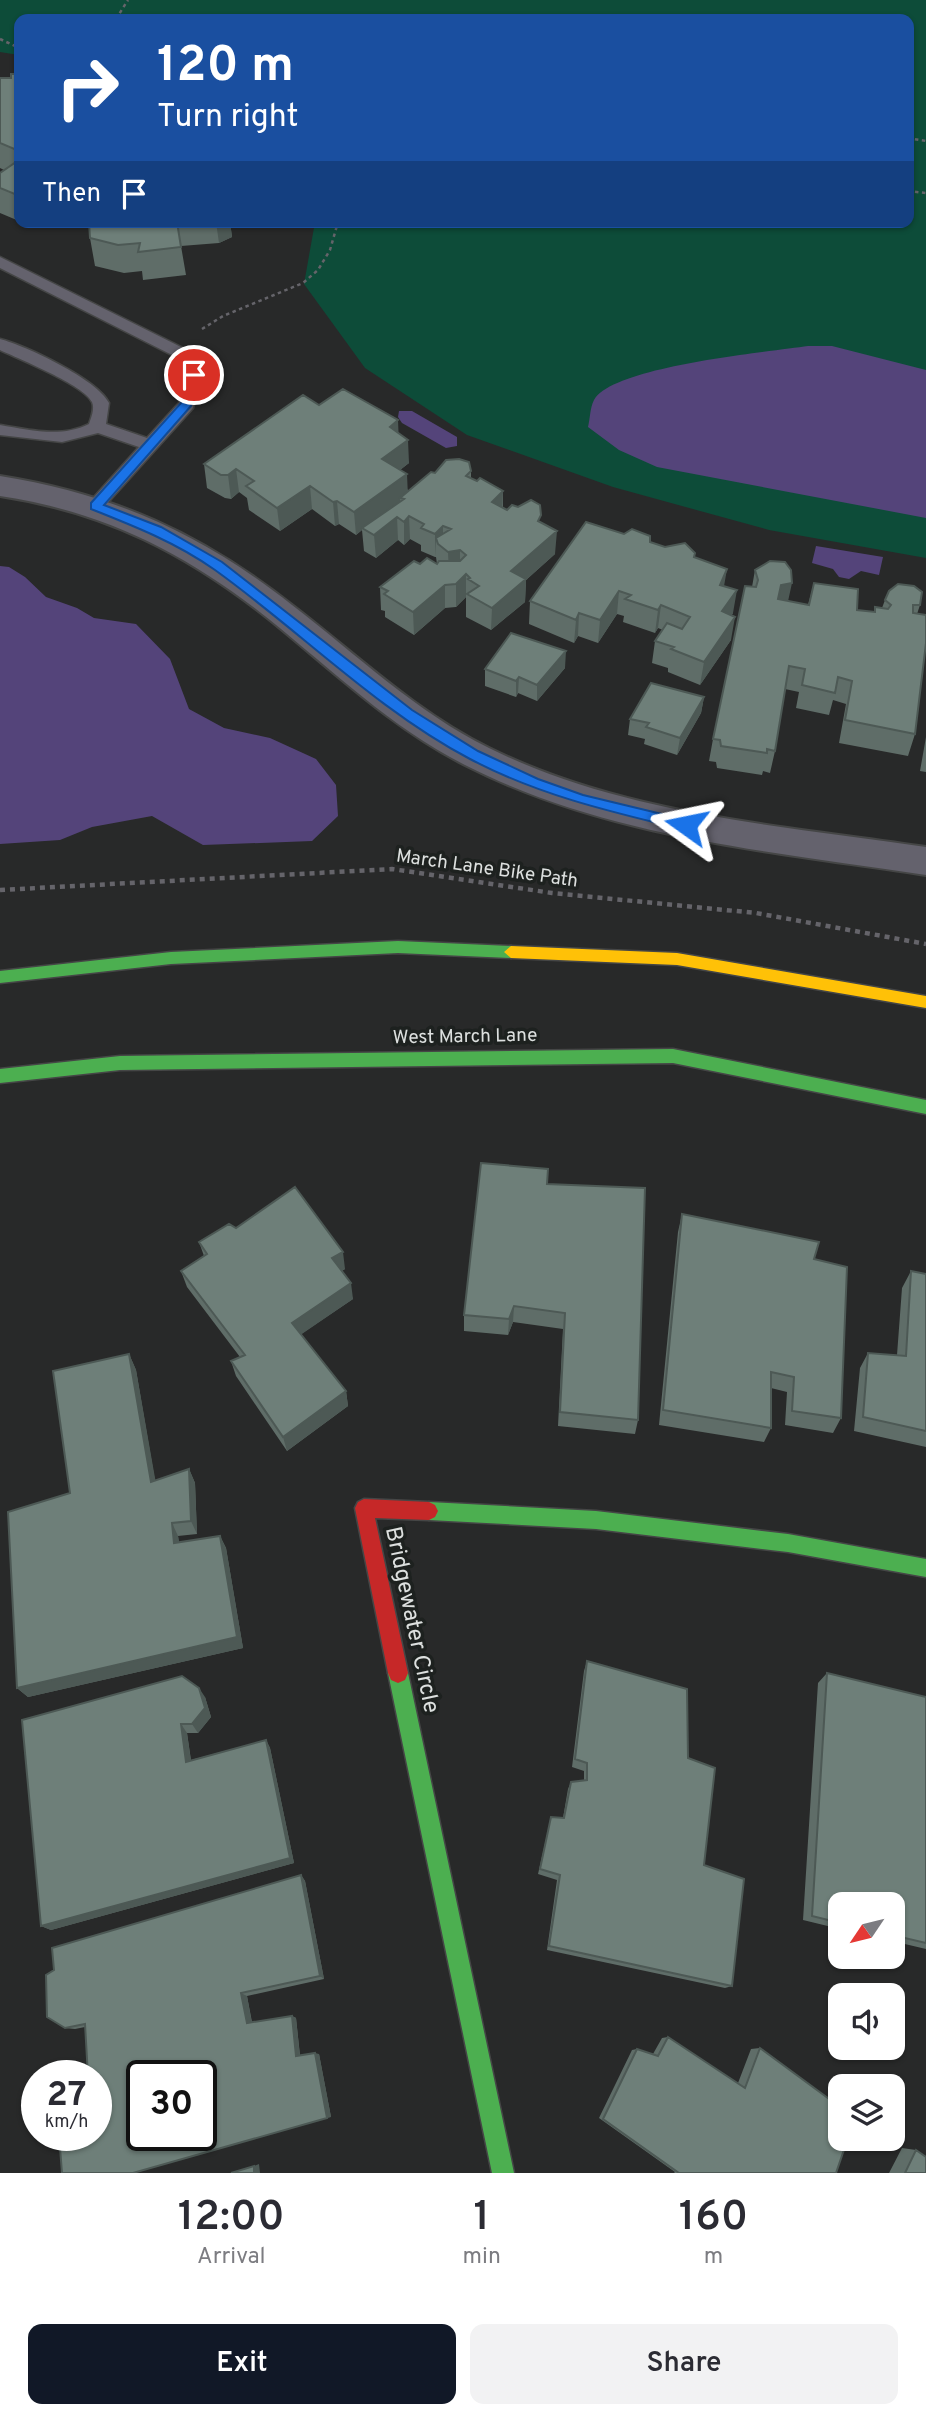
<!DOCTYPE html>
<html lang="en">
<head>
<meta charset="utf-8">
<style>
  :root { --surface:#fff; --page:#f2f2f3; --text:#2b2b33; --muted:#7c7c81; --accent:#111827 }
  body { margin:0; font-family:Overpass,sans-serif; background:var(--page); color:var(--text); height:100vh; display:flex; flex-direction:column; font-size:26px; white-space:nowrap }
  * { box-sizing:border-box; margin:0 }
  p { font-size:23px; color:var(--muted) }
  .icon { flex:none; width:38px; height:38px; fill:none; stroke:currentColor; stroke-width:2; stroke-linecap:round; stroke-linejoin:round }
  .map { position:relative; height:2173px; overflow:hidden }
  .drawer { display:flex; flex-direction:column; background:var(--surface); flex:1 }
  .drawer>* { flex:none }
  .banner { position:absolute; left:14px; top:14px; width:900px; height:214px; border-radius:14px; box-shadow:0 2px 5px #0004; background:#1a4fa0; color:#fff; overflow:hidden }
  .needle { width:46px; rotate:235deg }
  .buttons { position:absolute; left:828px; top:1892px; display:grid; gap:14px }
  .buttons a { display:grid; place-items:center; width:77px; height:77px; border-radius:14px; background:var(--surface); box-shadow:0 2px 5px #0004; font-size:35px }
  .speed { position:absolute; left:21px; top:2060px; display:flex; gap:14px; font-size:35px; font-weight:700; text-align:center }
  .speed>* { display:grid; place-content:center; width:91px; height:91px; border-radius:50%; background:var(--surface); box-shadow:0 2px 5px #0004; line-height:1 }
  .speed small { font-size:18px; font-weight:400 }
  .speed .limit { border:4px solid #111; border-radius:10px; background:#fff; color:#111 }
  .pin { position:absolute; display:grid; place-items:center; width:60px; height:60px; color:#fff; margin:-30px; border:4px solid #fff; border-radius:50%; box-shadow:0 2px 7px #0007 }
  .me { position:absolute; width:77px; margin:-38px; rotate:282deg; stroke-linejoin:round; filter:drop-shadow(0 0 5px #0008) }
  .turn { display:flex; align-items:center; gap:24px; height:147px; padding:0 28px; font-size:32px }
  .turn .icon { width:91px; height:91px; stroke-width:2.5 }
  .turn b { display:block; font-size:49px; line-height:60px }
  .then { display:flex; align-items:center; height:66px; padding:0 28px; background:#0003; gap:14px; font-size:26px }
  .eta { display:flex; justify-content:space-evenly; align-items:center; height:119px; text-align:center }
  .eta b { font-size:42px; font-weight:600; line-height:49px }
  .action { display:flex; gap:14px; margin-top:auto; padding:14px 28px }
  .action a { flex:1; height:80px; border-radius:14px; background:var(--accent); color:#fff; font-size:28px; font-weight:600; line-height:80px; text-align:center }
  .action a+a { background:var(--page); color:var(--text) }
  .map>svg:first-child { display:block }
  .green { fill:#0d4c39 }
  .water { fill:#54447a }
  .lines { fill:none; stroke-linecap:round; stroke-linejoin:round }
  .lane-casing { stroke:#454646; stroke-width:3 }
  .street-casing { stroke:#454646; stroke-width:4 }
  .fast-casing { stroke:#454646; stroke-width:3 }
  .slow-casing { stroke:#454646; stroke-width:3 }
  .jam-casing { stroke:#454646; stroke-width:3 }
  .path-far1 { stroke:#65646a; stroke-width:2.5; stroke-dasharray:3.5 3.5; stroke-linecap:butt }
  .path { stroke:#65646a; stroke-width:4.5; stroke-dasharray:5 5; stroke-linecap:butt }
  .lane { fill:#64626d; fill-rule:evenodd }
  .street { fill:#64626d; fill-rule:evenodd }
  .fast { fill:#4caf50; fill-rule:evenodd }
  .slow { fill:#ffc107; fill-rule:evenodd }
  .jam { fill:#c62828; fill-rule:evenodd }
  .wall { fill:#5f6d68 }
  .shaded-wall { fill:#4d5955 }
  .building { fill:#6e7f79; stroke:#4d5955; stroke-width:2; fill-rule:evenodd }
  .route { fill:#1a73e8; stroke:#114b97; stroke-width:2 }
  .labels { text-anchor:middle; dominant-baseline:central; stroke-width:7; stroke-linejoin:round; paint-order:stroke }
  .street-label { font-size:19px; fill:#dde0df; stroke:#1d211f }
  .near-street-label { font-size:23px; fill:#dde0df; stroke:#1d211f }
</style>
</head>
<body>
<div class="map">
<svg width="926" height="2173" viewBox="0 0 926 2173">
  <rect width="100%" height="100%" fill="#282929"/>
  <path class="green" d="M0,0h926v558l-157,-28 -156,-43 -146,-52 -102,-67 -61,-84 11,-62h593v-203h-889v36l-19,-3z"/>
  <path class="water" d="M808,346h24l94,24v148l-269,-51 -38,-17 -31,-23c2,-7 2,-20 6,-27 19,-34 174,-48 214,-54z
    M399,411h13l45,26v9l-11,2 -44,-25 -4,-6z
    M816,546l67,11 -4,18 -18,-4 -12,8 -10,-2 -6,-8 -21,-6z
    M0,566l9,1 16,10 21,20 31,11 17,10 42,6 34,35 19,50 35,19 46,10 46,21 20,26 2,31 -26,25 -109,4 -51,-29 -60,11 -32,13 -60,4z"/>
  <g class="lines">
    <g class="lane-casing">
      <path id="lane" d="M0,257l189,94 13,24 -9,33 -92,102h-12l-3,-4 53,-59 -41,-14 -36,9 -62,-7v-10c30,5 61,13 89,-1 2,-6 6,-15 3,-22 -8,-17 -73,-43 -92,-52v-11c26,7 97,40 109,64l-3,21 41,14 32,-35 7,-28 -10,-18 -176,-89z"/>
    </g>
    <g class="street-casing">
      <path id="street" d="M0,476c114,18 202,58 292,129 64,49 124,107 197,143 135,67 290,77 437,99v28c-156,-24 -318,-37 -461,-110 -73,-37 -132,-94 -195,-145 -83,-66 -164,-108 -270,-124z"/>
    </g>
    <g class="fast-casing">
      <path id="fast" d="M398,941l113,5 7,6 -7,6 -113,-5 -227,11 -171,19v-12l171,-19z
        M673,1049l253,51v14l-253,-51 -553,7 -120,13v-14l120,-13z
        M429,1502l167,9 192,23 138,25v18l-138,-25 -192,-23 -167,-9 -6,-3 -3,-6 3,-6z
        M398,1663l7,3 3,7 106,500h-22l-104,-500 3,-7z"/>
    </g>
    <g class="slow-casing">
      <path id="slow" d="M511,946l166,7 249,43v12l-249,-43 -166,-7 -7,-6z"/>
    </g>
    <g class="jam-casing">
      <path id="jam" d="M364,1499l65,3 6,3 3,6 -3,6 -6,3 -54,-2 33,155 -3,7 -7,3 -7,-3 -3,-7 -33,-165 3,-6z"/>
    </g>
    <path class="path-far1" d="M116,19l12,-19
      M0,39l19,9
      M908,138l18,3
      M908,191l18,2
      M202,329l21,-13 80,-33 15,-13 12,-20 8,-28"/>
    <path class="path" d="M0,890l392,-21 160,24 204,20 170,31"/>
    <use href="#lane" class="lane"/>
    <use href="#street" class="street"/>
    <use href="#fast" class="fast"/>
    <use href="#slow" class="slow"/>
    <use href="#jam" class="jam"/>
  </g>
  <path class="wall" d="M19,74v147l-19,-8v-40l4,-3 -4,-2v-90h11z
    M89,222h141l2,15 -13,6 -38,3 5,29 -43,5 -1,-9 -18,2 -29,-7 -5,-28z
    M319,405l79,28 11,30 -9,7 8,21 27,-18 36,-2v8l32,12v17l38,14 14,32 -29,26 -1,22 -34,28 -25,-13v-20l-10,10 -11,1 -31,27 -29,-18v-6l-4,-1 -1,-23 40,-23h17l-1,-7h-1l-14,-6v-6l-11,-6 -6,6 -6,-5 -22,18 -12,-7 -2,-21 -6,5 -17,-11 -4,2 -23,-17 -32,22 -31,-21 -2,-12 -8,-6 -8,7 -6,-1 -18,-10 -3,-24z
    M650,542l15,5 30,6v5l29,28 9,27 -2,3v24l-31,45 -32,-13v-4l-16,-5 3,-22 8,-11 -5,-2 -3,5 -32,-11 1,-6 -7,-2 -19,29 -20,-7 -4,7 -45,-19 1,-23z
    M755,570l33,31 20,4 6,-22 43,27 17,2 1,-5 7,1 3,-8 35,5 -3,9 -2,120 -7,22 -69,-13 7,-39 -13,-4 -4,15 -33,-7 3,-16 -14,-3 -10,62 -5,22 -7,-2 -1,4 -45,-7 -1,-6 -7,-1 4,-22 39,-152z
    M565,668l-28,33 -19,-8 -2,4 -31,-11v-17z
    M704,697l-3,16 -24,42 -33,-11 1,-5 -17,-4 2,-16z
    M926,737v35l-6,-1z
    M547,1184l91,236 -3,14 -77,-8 5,-97 -50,-7 -5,13 -44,-4v-16z
    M682,1214l132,45 27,159 -8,15 -48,-8 2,-33 -16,-4v40l-7,14 -105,-17 19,-193z
    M236,1228l109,41 -3,2 11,28 -52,35 45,57 2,15 -61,45 -51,-75 -5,-15 9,-4 -53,-70 -6,-16 23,-15 -5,-14z
    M911,1271l15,3v173l-72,-16 6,-63 8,-15 29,2 5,-67z
    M129,1354l7,16 19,111 34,-12 6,14 2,51 -19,2 1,7 41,-7 6,12 17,100 -215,49 -11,-9 53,-195z
    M587,1661l101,97 16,107 28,121 -7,2 -178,-38 10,-70 -19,-6 13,-57 12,1 5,-29 3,-7 13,-1v-10l-12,-4 12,-96z
    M827,1673l99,24v252l-34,-8v-37h-52v25l-37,-9 15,-237z
    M205,1697l6,20 -13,16h-11l4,27 75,-20 4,8 24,115 -243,67 -10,-4 -19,-206z
    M301,1875l4,6 19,98 -77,17 5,26 40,-6 4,2 4,37 19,-1 12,63 -235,18 -11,-108 -10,2 -10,-1z
    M668,2037l70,46 13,-34 9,-1 76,125h-162l1,-1 -76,-54 33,-68 5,-1 16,5 9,-16z
    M902,2148l14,2 10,23h-37z"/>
  <path class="shaded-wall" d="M216,222h14l2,15 -13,6z
    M398,420l1,24 -9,-17z
    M408,440l1,23 -26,20 -1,-24z
    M236,469l3,23 -8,7 -3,-24z
    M407,474l1,23 -8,1v5l-38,25v2l-6,5 -2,-23z
    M310,486l2,23 -32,22 -3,-23z
    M503,491l-1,23 -10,-12z
    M337,501l2,23 -4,2 -2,-24z
    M409,516l1,23 -6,6v-23z
    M397,517l1,23 -22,18 -2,-23z
    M443,526v22l-7,-10 -1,19v-23z
    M557,531l-2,23 -29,26 -1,22 -34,28 1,-22 19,-37z
    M460,550v23l-11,2 -1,-23z
    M727,569l-4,23 -3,-7z
    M466,574v23l-10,10v-23z
    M792,583l-5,23 -11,2 5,-23z
    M445,585v23l-31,27 -1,-23z
    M737,590l-4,23 -15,21 4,-23z
    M619,591l-2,23 -19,29 2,-23z
    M661,605l-3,23 -3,5 3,-23z
    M579,613l-1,23 -4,7 2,-23z
    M735,617l-4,23 -31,45 4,-23z
    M566,651l-1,17 -28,33v-16z
    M519,677l-1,16 -2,4v-16z
    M704,697l-3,16 -24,42 3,-17z
    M343,1252l2,17 -10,5 -3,-16z
    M351,1283l2,16 -57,39 -4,-15z
    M514,1306l-1,16 -5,13 1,-16z
    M129,1354l7,16 22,125 -7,-13z
    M346,1391l2,15 -61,45 -4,-14z
    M189,1469l6,14 2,51 -6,-13z
    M172,1523l6,13 3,19 -7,-12z
    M220,1536l6,12 17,100 -215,49 -11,-9z
    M199,1688l6,9 6,20 -13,16 -6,-9z
    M181,1724l6,9 5,36 -6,-7z
    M266,1740l4,8 24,115 -243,67 -10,-4z
    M301,1875l4,6 19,98 -4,-3z
    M241,1993l6,3 5,28 -5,-1z
    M292,2016l4,2 4,39 -4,-1z
    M315,2053l4,1 12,63 -198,56z
    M259,2164l1,9h-6v-7z"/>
  <path class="building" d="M11,74h8v77l-19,-8v-65h11z
    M19,160v34l-2,1 -17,-7v-15z
    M89,222h88l4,25 -43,5 2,-9 -22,2 -28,-7z
    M343,389l55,31 -8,7 18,13 -26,19 25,15 -53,38 -17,-11 -4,1 -23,-16 -33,22 -31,-22 8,-5 -18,-12 -8,6h-7l-17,-11 99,-69 16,10z
    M459,459l10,3 2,9 -5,5 11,5 3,-3 23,13 -11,11 15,8 5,-5 6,2 13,-7 9,5 1,10 -3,6 19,10 -46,40 15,8 -34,29 -25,-14 12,-8 -11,-7 2,-1 -4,-4 -10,10 -11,1 -32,27 -29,-18 4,-3 -8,-4 34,-26 6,3 7,-6 10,6 2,-3h21l6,-6 -6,-5 -12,2 -10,-8 -2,-6 15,-9 -8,-3 -8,8 -14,-6 3,-4 -15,-8 -5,6 -7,-5 -23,18 -12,-7 42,-29 -4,-1 31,-26 4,1 11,-13z
    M586,522l38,12 8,-5 18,7v6l15,5 20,-4 10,10 -1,4 33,12 -7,16 17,5 -15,21 13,6 -31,45 -33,-13 3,-2 -19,-6 12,-18 15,6 8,-12 -29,-12 -3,5 -33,-11 6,-4 -12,-4 -19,29 -21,-7 -3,7 -46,-19z
    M770,561l15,1 6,8 1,13 -11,2 -3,14 31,6 5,-22 44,6 -1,21 18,2v-5l13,2 3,-4 -6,-5 4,-9 9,-7 16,2 8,6 -2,13h-7v8l13,2v28l-11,91 -70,-14 7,-39 -14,-4 -3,16 -33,-8 3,-16 -16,-3 -14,85 -8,-2v4l-46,-7 -1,-6 -7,-1 32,-153 11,1 2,-7 -3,-10z
    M511,633l55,18 -29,34 -18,-8 -3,4 -31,-12z
    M651,683l53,14 -24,41 -34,-11 3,-4 -19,-4z
    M481,1163l67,6 -1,15 98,4 -7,232 -78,-8 5,-99 -51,-7 -5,13 -45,-4z
    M295,1187l48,65 -11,6 19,25 -59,40 54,68 -63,46 -52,-76 14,-6 -64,-84 26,-17 -8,-12 30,-18 7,4z
    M682,1214l137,28 -5,17 33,8 -6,151 -49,-7 2,-34 -23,-5v56l-108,-18z
    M911,1271l15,3v157l-63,-14 5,-64 38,3z
    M129,1354l22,128 38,-13 2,52 -19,2 2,20 46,-7 17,101 -220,51 -9,-176 62,-19 -17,-122z
    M587,1661l100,28 1,69 27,10 -11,97 40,14 -12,107 -183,-40 11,-71 -20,-6 11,-52 13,1 7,-36 16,-2v-17l-12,-4z
    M827,1673l99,24v246l-34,-8v-31h-52v19l-28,-7z
    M182,1676l17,12 6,20 -13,16h-11l5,38 80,-22 24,118 -249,68 -19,-206z
    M301,1875l19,101 -79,17 6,30 45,-7 4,40 19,-3 12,65 -194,55h-71l-3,-38h37v-59h-8l-3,-52 -20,4 -18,-11 -1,-42 8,-5 -2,-22zM142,2076h59v59h-59z
    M668,2037l77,51 15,-40 80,59v31h8l-12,35h-157l-76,-54 34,-70 21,7z
    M916,2150l10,7v16h-21z
    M254,2166v7h-23z"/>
  <path class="route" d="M190,373l10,2 -9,31 -87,99 57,22 61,35 190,148 66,41 60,28 45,16 108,26v8l-5,1c-75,-18 -148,-35 -216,-71 -93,-49 -170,-128 -255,-189 -38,-27 -81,-44 -124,-61v-6l90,-100z"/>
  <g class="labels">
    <g class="street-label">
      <text transform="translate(487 869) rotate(8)">March Lane Bike Path</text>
      <text transform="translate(465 1037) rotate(-1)">West March Lane</text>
    </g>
    <g class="near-street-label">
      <text transform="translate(411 1620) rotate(78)">Bridgewater Circle</text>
    </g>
  </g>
</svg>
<div class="buttons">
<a><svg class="needle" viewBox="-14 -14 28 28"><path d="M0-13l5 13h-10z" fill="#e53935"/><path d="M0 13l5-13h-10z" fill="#7c7c81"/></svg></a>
<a><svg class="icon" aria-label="sound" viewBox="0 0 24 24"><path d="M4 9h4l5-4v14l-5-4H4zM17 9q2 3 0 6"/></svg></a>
<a><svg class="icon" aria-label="layers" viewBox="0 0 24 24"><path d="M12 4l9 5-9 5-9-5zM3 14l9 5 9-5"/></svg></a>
</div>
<div class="speed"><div>27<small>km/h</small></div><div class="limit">30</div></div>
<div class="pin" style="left:194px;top:375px;background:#d93025"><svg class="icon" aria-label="arrive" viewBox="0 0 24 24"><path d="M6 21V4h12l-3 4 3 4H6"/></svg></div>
<svg class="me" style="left:686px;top:825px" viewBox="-20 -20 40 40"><path d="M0-17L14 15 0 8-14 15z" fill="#1a73e8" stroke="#fff" stroke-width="4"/></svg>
<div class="banner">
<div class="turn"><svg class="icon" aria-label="right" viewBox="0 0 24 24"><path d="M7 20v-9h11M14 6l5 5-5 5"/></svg><div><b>120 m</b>Turn right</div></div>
<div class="then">Then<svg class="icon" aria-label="arrive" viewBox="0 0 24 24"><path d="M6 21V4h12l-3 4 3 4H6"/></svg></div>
</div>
</div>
<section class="drawer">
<div class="eta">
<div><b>12:00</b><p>Arrival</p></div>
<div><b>1</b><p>min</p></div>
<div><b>160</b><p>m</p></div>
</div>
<div class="action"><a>Exit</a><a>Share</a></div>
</section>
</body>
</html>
